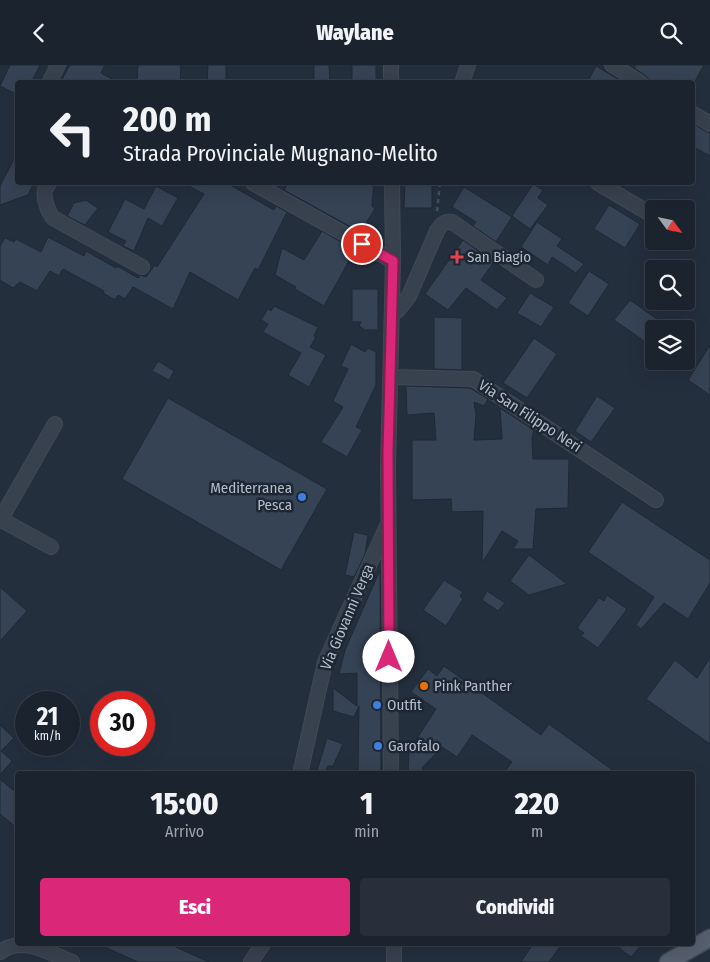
<!DOCTYPE html>
<html lang="it">
<head>
<meta charset="utf-8">
<style>
  :root { --surface:#1b232e; --page:#282f3a; --text:#f1f3f6; --muted:#a0a4aa; --line:#39404a; --accent:#db2777 }
  body { margin:0; font-family:"Fira Sans Condensed",sans-serif; background:var(--page); color:var(--text); height:100vh; display:flex; flex-direction:column; font-size:19px; white-space:nowrap }
  * { box-sizing:border-box; margin:0 }
  p { font-size:16px; color:var(--muted) }
  .icon { flex:none; width:28px; height:28px; fill:none; stroke:currentColor; stroke-width:2; stroke-linecap:round; stroke-linejoin:round }
  .map { position:relative; flex:1; overflow:hidden }
  .details { position:absolute; left:15px; top:706px; width:680px; height:175px; display:flex; flex-direction:column; background:var(--surface); border-radius:5px; box-shadow:0 5px 20px #0002,0 0 0 1px var(--line) }
  .details>* { flex:none }
  .guide { position:absolute; left:15px; top:15px; width:680px; height:105px; border-radius:5px; box-shadow:0 5px 20px #0002,0 0 0 1px var(--line); background:#1b232e; color:var(--text); overflow:hidden }
  .needle { width:32px; rotate:123deg }
  .fabs { position:absolute; left:645px; top:135px; display:grid; gap:10px }
  .fabs a { display:grid; place-items:center; width:50px; height:50px; border-radius:5px; background:var(--surface); box-shadow:0 5px 20px #0002,0 0 0 1px var(--line); font-size:25px }
  .speed { position:absolute; left:15px; top:626px; display:flex; gap:10px; font-size:25px; font-weight:700; text-align:center }
  .speed>* { display:grid; place-content:center; width:65px; height:65px; border-radius:50%; background:var(--surface); box-shadow:0 5px 20px #0002,0 0 0 1px var(--line); line-height:1 }
  .speed small { font-size:12px; font-weight:400 }
  .speed .limit { border:8px solid #d22; background:#fff; color:#111 }
  .pin { position:absolute; display:grid; place-items:center; width:42px; height:42px; color:#fff; margin:-21px; border:2px solid #fff; border-radius:50%; box-shadow:0 1px 5px #0007 }
  .me { position:absolute; width:55px; margin:-28px; rotate:0deg; stroke-linejoin:round; filter:drop-shadow(0 0 4px #0008) }
  .turn { display:flex; align-items:center; gap:18px; height:105px; padding:0 25px; font-size:22px }
  .turn .icon { width:65px; height:65px; stroke-width:2.5 }
  .turn b { display:block; font-size:35px; line-height:42px }
  .eta { display:flex; justify-content:space-evenly; align-items:center; height:85px; text-align:center }
  .eta b { font-size:30px; font-weight:800; line-height:35px }
  .cta { display:flex; gap:10px; margin-top:auto; padding:10px 25px }
  .cta a { flex:1; height:58px; border-radius:5px; background:var(--accent); color:#fff; font-size:20px; font-weight:800; line-height:58px; text-align:center }
  .cta a+a { background:var(--page); color:var(--text) }
  header { display:flex; justify-content:space-between; align-items:center; height:65px; padding:0 25px; background:var(--surface); font-size:22px; font-weight:800 }
  .map>svg:first-child { display:block }
  .building { fill:#364354; stroke:#1f2835 }
  .lines { fill:none; stroke-linecap:round; stroke-linejoin:round }
  .minor-casing { stroke:#414a57; stroke-width:16 }
  .major-casing { stroke:#414a57; stroke-width:19 }
  .path { stroke:#3f5557; stroke-width:2.5; stroke-dasharray:4 4; stroke-linecap:butt }
  .minor { stroke:#38414e; stroke-width:14 }
  .major { stroke:#56606e; stroke-width:16 }
  .route-casing { stroke:#8e194d; stroke-width:12 }
  .route { stroke:#db2777; stroke-width:9 }
  .health-dot { fill:#e0444e; stroke:#1d2633; stroke-width:2 }
  .shop-dot { fill:#3f7fe0; stroke:#1d2633; stroke-width:2 }
  .food-dot { fill:#e8710a; stroke:#1d2633; stroke-width:2 }
  .labels { text-anchor:middle; dominant-baseline:central; stroke-width:5; stroke-linejoin:round; paint-order:stroke }
  .poi-label { font-size:15px; fill:#b4bcc9; stroke:#1d2633; text-anchor:start }
  .street-label { font-size:15px; fill:#b4bcc9; stroke:#1d2633 }
</style>
</head>
<body>
<header><svg class="icon" aria-label="back" viewBox="0 0 24 24"><path d="M15 5l-7 7 7 7"/></svg>Waylane<svg class="icon" aria-label="search" viewBox="0 0 24 24"><circle cx="10" cy="10" r="6"/><path d="M15 15l6 6"/></svg></header>
<div class="map">
<svg width="710" height="897" viewBox="0 0 710 897">
  <rect width="100%" height="100%" fill="#242f3e"/>
  <path class="building" d="M10,0h30l-9,18h-13v12l-18,-9z
    M70,0h35l-4,8 18,10h-59z
    M138,0h43l-1,18h-43z
    M208,0h18v18h-19z
    M314,0h15l1,18h-16z
    M352,0h24v15h-24z
    M636,0h68l-10,18h-44l-2,-5 -2,-2 -12,-8z
    M596,1l27,16 1,1h-37z
    M696,60l9,6 5,2v23l-18,-10v-15z
    M18,86v32h16l-6,12 -28,10v-19z
    M183,118h44l47,27 2,-4 11,6 -29,58 -3,-2 -17,32 -48,-28 -17,37 -40,-22 -8,12 -7,-4 -3,5 -12,-7 1,-2 -41,-22 -4,7 -9,-5 -13,20 -17,-9 -7,6 -13,-8v-34l5,-8 9,4 2,-3 25,13 7,-15 36,19 2,-5 30,17 1,-2 21,12 2,-3 6,2 9,-12 2,2 47,-73z
    M288,118h86l-2,23 3,3 -15,23 -76,-42z
    M405,118h27v25h-28z
    M533,119l10,6 -5,8 10,7 -18,24 -18,-13z
    M156,121l22,12 -16,28 -14,-8 -14,33 -11,-5 3,-5 -18,-9 17,-33 19,10z
    M464,122l48,30 -16,25 -23,-16 3,-4 -24,-15z
    M86,135l12,8 -13,17 -18,-9 7,-13z
    M609,140l31,19 -15,24 -31,-19z
    M537,157l25,17 -5,7 27,18 -8,9 -24,-16 -4,8 -27,-18z
    M322,166l33,19 -31,56 -29,-17 1,-2 -21,-12 7,-27 22,12z
    M463,175l31,22 -13,18 26,18 -10,12 -31,-22 -18,22 -23,-16z
    M589,206l20,13 -21,32 -20,-13z
    M352,224h26v41h-13l-6,-4 2,-4h-9z
    M530,228l24,14 -13,20 -24,-14z
    M630,235l41,29h-17v19l-40,-28z
    M274,241l44,21 -4,9 2,1 -6,10 16,8 -17,32 -21,-12 13,-22 -38,-21 5,-8 -7,-4 7,-11 3,2z
    M434,252l28,1v52l-28,-1z
    M534,273l23,16 -30,44 -24,-15z
    M351,279l14,8 3,-4 8,4v33l-20,42 6,3 -15,27 -26,-15 22,-35 -10,-6 15,-32 -7,-3z
    M710,280v50l-22,-15z
    M158,296l16,10 -5,9 -17,-9z
    M406,321l64,2 18,11 -4,7 -10,-4 2,13 -2,25 28,-1 -2,-31 34,22 -2,8 1,21h36l-1,49 -32,1 -3,40h-20l5,-8 -16,-10 -20,32 1,-52 -31,1 -1,-13 -39,1v-60h24l-2,-27 -27,2z
    M597,331l18,12 -24,34 -16,-11z
    M168,333l159,91 -46,81 -159,-91z
    M622,437l88,58v23l-22,36 -24,-16 -23,26 -5,-4 18,-28 -66,-45z
    M354,467l14,3 -3,19 -11,23 -9,-2z
    M529,490l38,29 -38,11 -19,-14z
    M380,505l1,204h-23l1,-68 -5,11 -21,-6v-23l24,18v-33l-18,1 6,-24z
    M444,515l19,12 -3,4 3,3 -17,27 -23,-16z
    M0,522l27,24 -27,30z
    M487,526l18,12 -7,8 -16,-11z
    M607,530l20,14 -29,39 -17,-12 3,-3 -7,-5 22,-30 5,3z
    M710,593v86l-64,-45 29,-39 22,18z
    M444,601l97,69 8,-11 69,50h-115l9,-12 -40,-27 -15,22 -15,-10 -19,20 -1,7h-14l1,-23 27,-42 -25,-17 17,-23 9,7z
    M0,660l14,13 -13,13 11,10 -12,14z
    M327,673l16,6 -10,22h-5l-3,8h-9z
    M0,714l18,15v35l-18,-15z
    M98,879h71l40,18h-71z
    M533,879h29l-13,18h-28z
    M614,879h28l-11,13z"/>
  <g class="lines">
    <g class="minor-casing">
      <path id="minor" d="M391,0v18
        M612,0l29,18
        M49,18l9,-18
        M462,18l6,-18
        M692,48l18,11
        M49,118c-1,2 -3,4 -4,7 -2,8 3,22 8,28l89,49
        M253,118l140,78
        M598,118l56,33
        M392,249l6,-4 11,-14 28,-65c4,-6 7,-10 15,-9l84,58
        M390,312l83,2 183,121
        M0,451l6,-6 49,-86
        M0,454l51,28
        M300,709l25,-112 62,-136
        M391,709l-3,-308 5,-205 -1,-78
        M394,879v18
        M0,887c23,-17 49,1 72,10
        M251,897l12,-18"/>
    </g>
    <g class="major-casing">
      <path id="major" d="M668,897l42,-24"/>
    </g>
    <path class="path" d="M437,146l3,-28"/>
    <use href="#minor" class="minor"/>
    <use href="#major" class="major"/>
  </g>
  <g class="lines">
    <g class="route-casing">
      <path id="route" d="M362,179l31,17 -5,191 1,205"/>
    </g>
    <use href="#route" class="route"/>
  </g>
  <path class="health-dot" d="M454.5 184.5h5v5h5v5h-5v5h-5v-5h-5v-5h5z"/>
  <g class="shop-dot">
    <circle cx="302" cy="432" r="5"/>
    <circle cx="377" cy="640" r="5"/>
    <circle cx="378" cy="681" r="5"/>
  </g>
  <circle class="food-dot" cx="424" cy="621" r="5"/>
  <g class="labels">
    <g class="poi-label">
      <text x="467" y="192">San Biagio</text>
      <text x="292" y="423" text-anchor="end">Mediterranea<tspan x="292" dy="17">Pesca</tspan></text>
      <text x="434" y="621">Pink Panther</text>
      <text x="387" y="640">Outfit</text>
      <text x="388" y="681">Garofalo</text>
    </g>
    <g class="street-label">
      <text transform="translate(530 351) rotate(33)">Via San Filippo Neri</text>
      <text transform="translate(347 552) rotate(-67)">Via Giovanni Verga</text>
    </g>
  </g>
</svg>
<div class="fabs">
<a><svg class="needle" viewBox="-14 -14 28 28"><path d="M0-13l5 13h-10z" fill="#e53935"/><path d="M0 13l5-13h-10z" fill="#a0a4aa"/></svg></a>
<a><svg class="icon" aria-label="search" viewBox="0 0 24 24"><circle cx="10" cy="10" r="6"/><path d="M15 15l6 6"/></svg></a>
<a><svg class="icon" aria-label="layers" viewBox="0 0 24 24"><path d="M12 4l9 5-9 5-9-5zM3 14l9 5 9-5"/></svg></a>
</div>
<div class="speed"><div>21<small>km/h</small></div><div class="limit">30</div></div>
<div class="pin" style="left:362px;top:179px;background:#d93025"><svg class="icon" aria-label="arrive" viewBox="0 0 24 24"><path d="M6 21V4h12l-3 4 3 4H6"/></svg></div>
<svg class="me" style="left:389px;top:592px" viewBox="-20 -20 40 40"><circle r="19" fill="#fff"/><path d="M0-13L10 11 0 6-10 11z" fill="#db2777"/></svg>
<div class="guide">
<div class="turn"><svg class="icon" aria-label="left" viewBox="0 0 24 24"><path d="M17 20v-9H6M10 6l-5 5 5 5"/></svg><div><b>200 m</b>Strada Provinciale Mugnano-Melito</div></div>
</div>
<section class="details">
<div class="eta">
<div><b>15:00</b><p>Arrivo</p></div>
<div><b>1</b><p>min</p></div>
<div><b>220</b><p>m</p></div>
</div>
<div class="cta"><a>Esci</a><a>Condividi</a></div>
</section>
</div>
</body>
</html>
